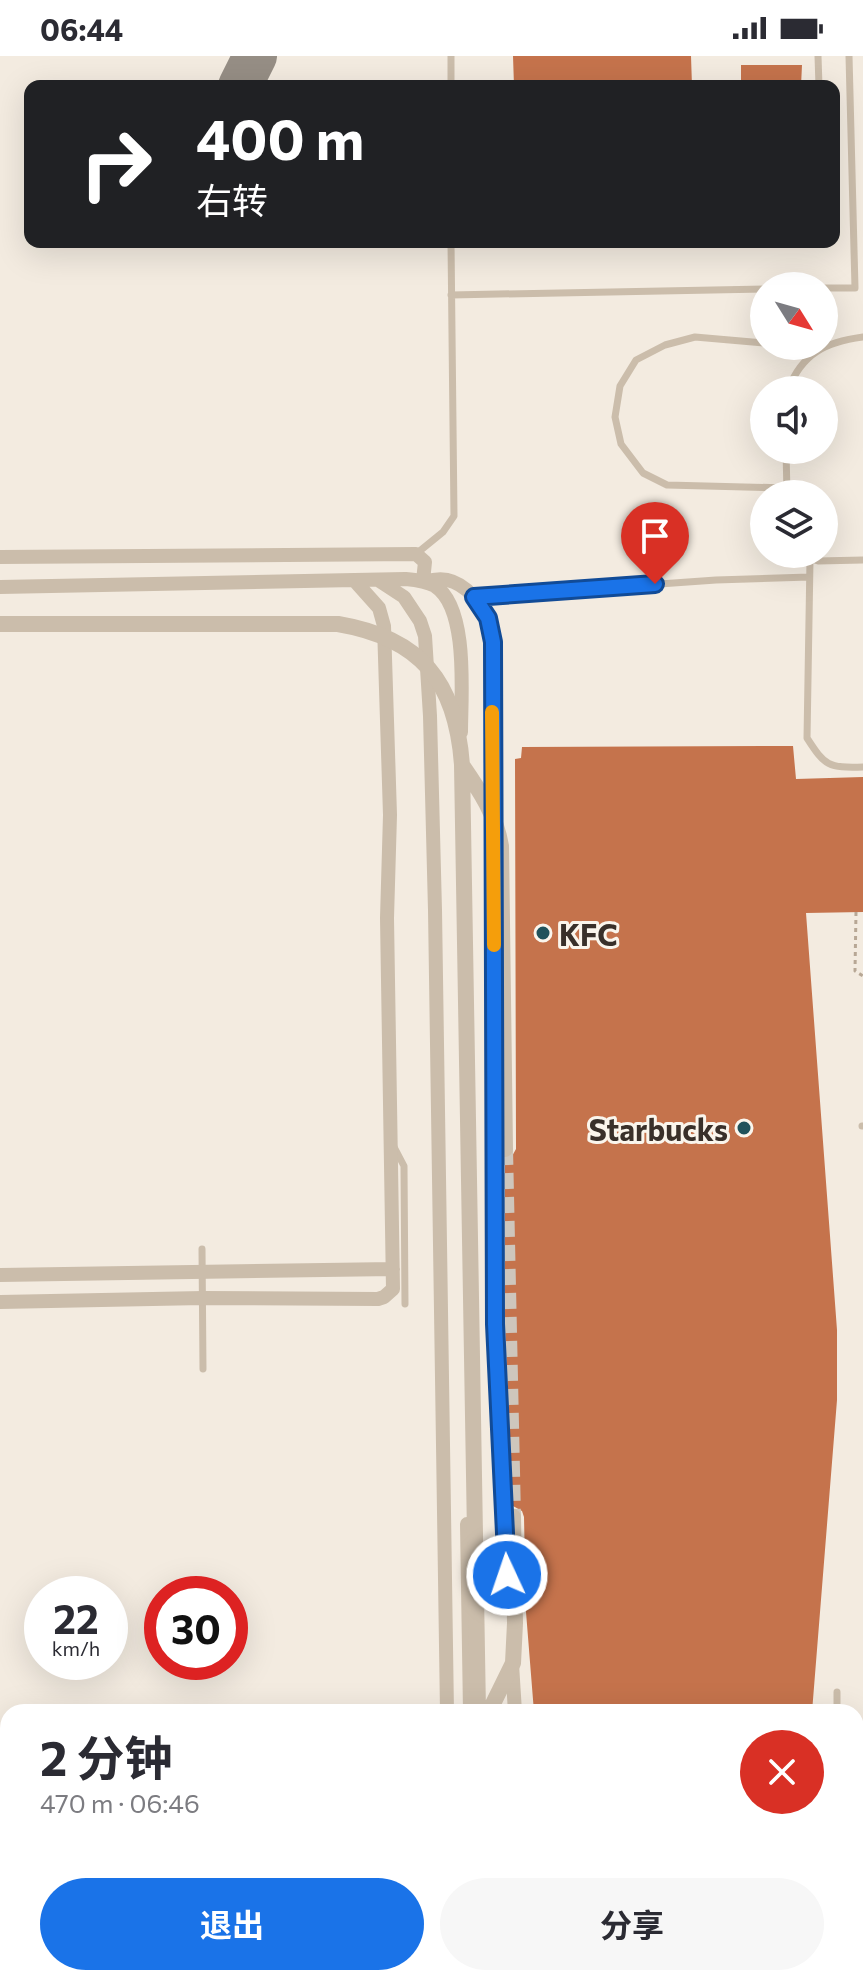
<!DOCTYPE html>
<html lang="zh">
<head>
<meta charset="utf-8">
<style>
  :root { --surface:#fff; --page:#f7f7f7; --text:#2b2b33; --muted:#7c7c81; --accent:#1a73e8 }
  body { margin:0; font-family:Commissioner,"Noto Sans SC",sans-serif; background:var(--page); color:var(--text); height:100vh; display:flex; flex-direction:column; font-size:30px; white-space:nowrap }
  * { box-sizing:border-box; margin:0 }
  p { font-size:26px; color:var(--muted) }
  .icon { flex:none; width:44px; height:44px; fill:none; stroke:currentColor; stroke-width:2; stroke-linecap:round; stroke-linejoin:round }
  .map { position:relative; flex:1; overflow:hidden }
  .side { position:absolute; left:0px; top:1648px; width:864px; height:282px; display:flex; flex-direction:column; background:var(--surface); border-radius:24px 24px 0 0; box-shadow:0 8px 32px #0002 }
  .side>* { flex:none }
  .banner { position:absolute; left:24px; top:24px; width:816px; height:168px; border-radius:16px; box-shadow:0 8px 32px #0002; background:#202124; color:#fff; overflow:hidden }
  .needle { width:52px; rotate:127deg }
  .buttons { position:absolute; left:750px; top:216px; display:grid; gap:16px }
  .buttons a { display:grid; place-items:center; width:88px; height:88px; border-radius:50%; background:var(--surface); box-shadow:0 8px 32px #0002; font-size:40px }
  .speed { position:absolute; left:24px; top:1520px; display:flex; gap:16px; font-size:40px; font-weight:700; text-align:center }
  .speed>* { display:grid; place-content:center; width:104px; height:104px; border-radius:50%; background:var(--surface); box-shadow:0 8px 32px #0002; line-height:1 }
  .speed small { font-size:20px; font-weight:400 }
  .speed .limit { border:12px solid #d22; background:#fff; color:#111 }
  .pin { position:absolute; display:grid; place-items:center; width:68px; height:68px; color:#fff; margin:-82px -34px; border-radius:50% 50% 50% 0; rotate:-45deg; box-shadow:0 0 8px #0007 }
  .pin .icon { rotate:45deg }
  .me { position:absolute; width:88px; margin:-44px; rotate:357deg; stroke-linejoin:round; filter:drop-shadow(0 0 6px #0008) }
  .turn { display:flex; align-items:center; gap:28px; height:168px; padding:0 40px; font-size:36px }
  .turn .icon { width:104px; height:104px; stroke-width:2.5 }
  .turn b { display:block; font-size:56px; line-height:68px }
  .round { display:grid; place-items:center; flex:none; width:84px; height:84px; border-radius:42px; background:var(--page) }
  .overview { display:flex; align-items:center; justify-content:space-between; height:136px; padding:0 40px }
  h1 { font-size:48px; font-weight:700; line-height:60px }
  .action { display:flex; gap:16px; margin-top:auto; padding:16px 40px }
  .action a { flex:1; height:92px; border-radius:48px; background:var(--accent); color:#fff; font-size:32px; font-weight:700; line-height:92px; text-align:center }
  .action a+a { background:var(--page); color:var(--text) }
  .status { display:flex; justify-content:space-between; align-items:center; height:56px; padding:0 40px; background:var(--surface); direction:ltr }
  .status svg { height:22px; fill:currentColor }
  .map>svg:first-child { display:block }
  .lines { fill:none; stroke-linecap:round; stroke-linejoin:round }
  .taxiway { stroke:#968e85; stroke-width:44 }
  .building { fill:#c5734c }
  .tertiary-tunnel { stroke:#cec6bc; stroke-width:16; stroke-dasharray:16 8; stroke-linecap:butt }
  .path { stroke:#b7a795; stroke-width:3; stroke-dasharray:4 4; stroke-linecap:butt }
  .service { stroke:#cbbdab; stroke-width:7 }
  .minor { stroke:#cbbdab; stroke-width:14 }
  .tertiary { stroke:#cbbdab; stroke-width:16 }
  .tertiary-bridge { stroke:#cbbdab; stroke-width:16 }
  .route-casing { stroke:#114b97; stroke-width:20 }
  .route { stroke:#1a73e8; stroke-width:14 }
  .slow { stroke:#f59e0b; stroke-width:14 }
  .poi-dot { fill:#20525b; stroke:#faf5ec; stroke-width:3 }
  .labels { text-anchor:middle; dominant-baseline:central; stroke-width:6; stroke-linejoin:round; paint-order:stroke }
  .poi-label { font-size:30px; font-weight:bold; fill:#39302a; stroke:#faf5ec; text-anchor:start }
</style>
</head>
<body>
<div class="status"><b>06:44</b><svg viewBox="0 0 49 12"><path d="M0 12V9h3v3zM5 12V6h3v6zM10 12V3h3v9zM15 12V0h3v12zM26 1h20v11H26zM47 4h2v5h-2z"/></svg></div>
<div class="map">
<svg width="863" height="1929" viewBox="0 0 863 1929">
  <rect width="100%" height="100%" fill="#f3ebe0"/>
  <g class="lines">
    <path class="taxiway" d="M240,30l15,-30"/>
  </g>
  <path class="building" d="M513,0h178l1,30h-178z
    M741,9h61l-1,21h-60z
    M793,690l3,33 67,-2v135l-57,1 31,417v70l-25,312h-278l-8,-100 -2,-95 -2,-6 -9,-5 -8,-182v-164l6,-2 5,-9 -1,-390 6,-1 1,-11z"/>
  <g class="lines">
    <path class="tertiary-tunnel" d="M505,1093l8,368"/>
    <path class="path" d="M856,856l-1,59 8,5"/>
    <path class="service" d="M818,0l1,30
      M451,30v-30
      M824,232h31l-6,-232
      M451,239l313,-6
      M764,287l-69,-6 -30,8 -29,15 -16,26 -5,31 6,27 22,29 24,12 120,3
      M792,290l28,3
      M788,334c14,-37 38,-48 75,-53
      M786,394l1,44
      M416,498l27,-22 11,-16 -3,-274
      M794,498l24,7 45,-1
      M810,504l-3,178c18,28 21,30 56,29
      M476,541l240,-17 93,-3
      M862,1070h1
      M393,1089l11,21 1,138
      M202,1193l1,120
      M837,1656v-20
      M856,1835h7
      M0,1908h8
      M0,1927l193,-5
      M829,1929v-7"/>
    <path class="minor" d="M0,501l416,-3 9,8 -2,19
      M378,524l26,17 16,24 5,15 5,80 5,194 12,802
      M426,526c31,-12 56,18 65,46l2,188
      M0,531l405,-8c10,1 21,2 30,7 34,22 26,110 26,146
      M494,841l1,427 11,244
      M0,1219l393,-6
      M0,1246l203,-4 175,1 6,-2 9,-8 -6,-371 3,-103 -6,-189 -5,-18 -25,-28
      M467,1468l3,188
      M512,1608l3,48
      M0,1770h8
      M0,1797h8
      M0,1858h8
      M0,1889h8"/>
    <path class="tertiary" d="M0,1828l8,-1"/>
    <path class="tertiary-bridge" d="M0,568h338c83,14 118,58 124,141l16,947
      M462,709c18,26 34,50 39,81l4,303
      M489,1656l24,-49 2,-40 -2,-106"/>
  </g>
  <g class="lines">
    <g class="route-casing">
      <path id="route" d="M507,1519l-12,-251 -2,-682 -5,-24 -14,-21 181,-13"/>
    </g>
    <use href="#route" class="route"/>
    <path class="slow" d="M492,656l2,233"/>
  </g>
  <g class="poi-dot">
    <circle cx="543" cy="877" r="8"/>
    <circle cx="744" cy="1072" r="8"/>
  </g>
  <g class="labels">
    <g class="poi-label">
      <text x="559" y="877">KFC</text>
      <text x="728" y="1072" text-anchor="end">Starbucks</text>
    </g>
  </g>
</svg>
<div class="buttons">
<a><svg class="needle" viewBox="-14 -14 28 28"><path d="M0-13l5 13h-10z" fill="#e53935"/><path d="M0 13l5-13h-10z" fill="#7c7c81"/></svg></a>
<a><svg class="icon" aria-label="sound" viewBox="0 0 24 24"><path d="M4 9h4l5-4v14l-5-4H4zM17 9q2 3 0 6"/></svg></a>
<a><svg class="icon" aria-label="layers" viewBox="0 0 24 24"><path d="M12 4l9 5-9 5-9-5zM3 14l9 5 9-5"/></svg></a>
</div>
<div class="speed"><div>22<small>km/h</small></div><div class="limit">30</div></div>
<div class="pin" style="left:655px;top:528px;background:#d93025"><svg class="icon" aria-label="arrive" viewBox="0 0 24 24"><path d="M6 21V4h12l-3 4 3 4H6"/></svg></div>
<svg class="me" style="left:507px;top:1519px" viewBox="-20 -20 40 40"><circle r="17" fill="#1a73e8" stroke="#fff" stroke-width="3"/><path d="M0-11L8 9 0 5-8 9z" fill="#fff"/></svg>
<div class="banner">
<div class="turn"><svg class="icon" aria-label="right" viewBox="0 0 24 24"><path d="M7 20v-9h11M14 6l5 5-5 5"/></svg><div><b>400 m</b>右转</div></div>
</div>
<section class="side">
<div class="overview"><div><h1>2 分钟</h1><p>470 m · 06:46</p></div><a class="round" style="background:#d93025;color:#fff"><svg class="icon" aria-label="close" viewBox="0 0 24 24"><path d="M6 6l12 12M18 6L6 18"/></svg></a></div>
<div class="action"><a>退出</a><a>分享</a></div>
</section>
</div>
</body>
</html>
